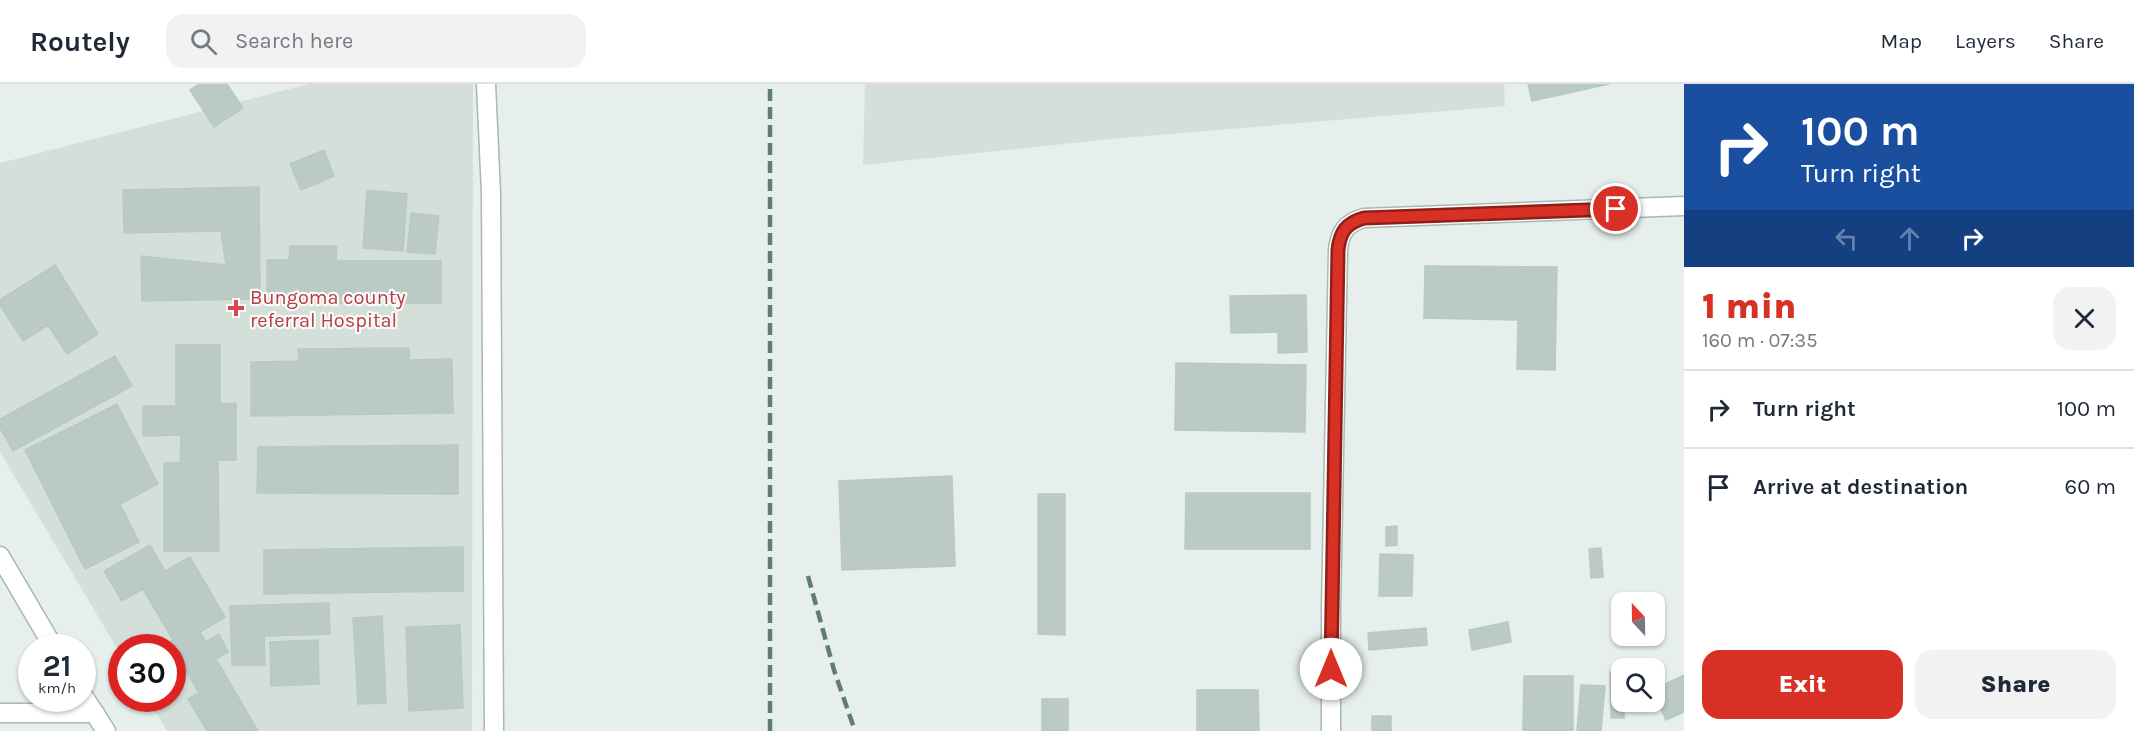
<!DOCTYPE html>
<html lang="en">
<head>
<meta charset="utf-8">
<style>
  :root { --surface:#fff; --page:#f2f2f3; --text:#1f2937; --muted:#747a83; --line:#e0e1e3; --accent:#d93025 }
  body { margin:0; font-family:Karla,sans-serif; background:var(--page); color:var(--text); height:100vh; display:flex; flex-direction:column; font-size:22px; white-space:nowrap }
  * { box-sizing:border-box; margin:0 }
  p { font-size:20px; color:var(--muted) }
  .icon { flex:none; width:33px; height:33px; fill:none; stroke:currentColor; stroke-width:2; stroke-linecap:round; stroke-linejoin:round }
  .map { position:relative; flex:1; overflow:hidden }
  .panel { display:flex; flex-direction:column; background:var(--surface); width:450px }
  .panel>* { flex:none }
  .guide { background:#1a4fa0; color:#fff; overflow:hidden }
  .needle { width:39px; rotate:338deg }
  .tools { position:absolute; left:1611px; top:508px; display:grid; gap:12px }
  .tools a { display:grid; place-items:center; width:54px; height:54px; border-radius:12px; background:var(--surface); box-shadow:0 2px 4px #0004; font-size:30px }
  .speed { position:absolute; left:18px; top:550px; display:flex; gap:12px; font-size:30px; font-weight:700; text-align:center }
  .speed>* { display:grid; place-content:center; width:78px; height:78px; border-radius:50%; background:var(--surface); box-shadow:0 2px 4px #0004; line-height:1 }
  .speed small { font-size:15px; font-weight:400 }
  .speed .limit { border:9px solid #d22; background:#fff; color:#111 }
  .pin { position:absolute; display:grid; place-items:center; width:51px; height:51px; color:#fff; margin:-26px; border:3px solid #fff; border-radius:50%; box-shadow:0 2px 6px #0007 }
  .me { position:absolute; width:66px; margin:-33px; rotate:0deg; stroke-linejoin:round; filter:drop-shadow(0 0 4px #0008) }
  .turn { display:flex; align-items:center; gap:21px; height:126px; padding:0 18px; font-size:27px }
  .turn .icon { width:78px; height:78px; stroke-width:2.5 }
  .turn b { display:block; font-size:42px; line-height:51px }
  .lanes { display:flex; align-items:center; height:57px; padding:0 18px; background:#0003; justify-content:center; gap:30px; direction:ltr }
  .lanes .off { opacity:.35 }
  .round { display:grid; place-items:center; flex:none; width:63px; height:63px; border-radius:18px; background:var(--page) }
  .headline { display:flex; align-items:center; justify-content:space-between; height:102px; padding:0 18px }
  h1 { font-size:36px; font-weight:800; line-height:45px; color:var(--accent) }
  .action { display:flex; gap:12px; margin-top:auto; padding:12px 18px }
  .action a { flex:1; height:69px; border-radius:18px; background:var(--accent); color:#fff; font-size:24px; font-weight:800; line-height:69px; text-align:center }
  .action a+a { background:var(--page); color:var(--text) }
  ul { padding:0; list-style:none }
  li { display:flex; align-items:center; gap:18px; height:78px; padding:0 18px; border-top:2px solid var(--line) }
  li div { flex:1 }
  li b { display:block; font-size:22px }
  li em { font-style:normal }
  header { display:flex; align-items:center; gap:36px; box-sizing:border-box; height:84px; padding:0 30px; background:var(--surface); border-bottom:2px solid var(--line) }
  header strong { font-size:28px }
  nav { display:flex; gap:33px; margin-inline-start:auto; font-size:21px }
  .search { width:420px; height:54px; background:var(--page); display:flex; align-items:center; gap:15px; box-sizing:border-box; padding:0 21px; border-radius:18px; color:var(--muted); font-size:22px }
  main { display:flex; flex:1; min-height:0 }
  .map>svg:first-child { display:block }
  .built { fill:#d4dfda }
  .building { fill:#bbcac4; stroke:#b8c9c2; stroke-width:1.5 }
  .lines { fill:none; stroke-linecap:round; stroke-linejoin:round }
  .minor-casing { stroke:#a8b8b2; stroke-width:21 }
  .tertiary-casing { stroke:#a8b8b2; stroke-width:21 }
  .minor { stroke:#fff; stroke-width:18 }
  .tertiary { stroke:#fff; stroke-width:18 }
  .rail { stroke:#5f7d75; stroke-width:4.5; stroke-dasharray:12 6; stroke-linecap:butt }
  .route-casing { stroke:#8d1f18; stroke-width:15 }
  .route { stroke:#d93025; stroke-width:10 }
  .health-dot { fill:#e0444e; stroke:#f7fbf9; stroke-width:2 }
  .labels { text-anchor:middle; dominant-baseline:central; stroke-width:4.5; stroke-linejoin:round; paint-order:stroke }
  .health-label { font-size:20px; fill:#be3a42; stroke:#f7fbf9; text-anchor:start }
</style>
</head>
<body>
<header>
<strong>Routely</strong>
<div class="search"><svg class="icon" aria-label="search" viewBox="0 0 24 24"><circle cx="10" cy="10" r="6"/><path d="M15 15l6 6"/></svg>Search here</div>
<nav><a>Map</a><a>Layers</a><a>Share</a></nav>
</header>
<main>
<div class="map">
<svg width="1684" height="647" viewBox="0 0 1684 647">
  <rect width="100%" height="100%" fill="#e6efeb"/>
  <path class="built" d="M309,0h164l-1,647h-305l-19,-32h24v-51h-50l-1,7 -121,-203v-289z
    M865,0h639l1,22 -384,32 -258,27z"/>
  <path class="building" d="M199,0h28l16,24 -29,19 -24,-37z
    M1528,0h81l-77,17z
    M324,66l10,26 -33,14 -11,-26z
    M259,103l1,112 -118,2 -1,-45 85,9 -5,-34 -97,2 -1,-43z
    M367,106l40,4 -4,57 -40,-3z
    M411,129l28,3 -4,38 -28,-2z
    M290,162h47l-1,15h105v42h-174v-43h22z
    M55,181l43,69 -31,20 -19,-29 -25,16 -23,-36v-5z
    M1425,182l132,1 -2,103 -38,-1 1,-49 -94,-2z
    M1306,211l1,57 -29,1v-21l-47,1 -1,-37z
    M176,261h44v59l16,-1v57h-18l1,91h-55v-88h16l1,-28 -38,1v-30h33z
    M409,264v12l43,-1 1,54 -202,3v-54l48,-1 -1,-12z
    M115,272l17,30 -119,65 -13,-23v-9z
    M1176,279l130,2 -1,67 -130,-2z
    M117,320l41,80 -38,20 19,38 -54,27 -60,-119z
    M458,361v49l-201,-1 1,-46z
    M952,392l3,90 -113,4 -3,-89z
    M1186,409h124v56h-125z
    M1038,410h27v141l-27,-1z
    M1397,442v19l-11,1v-19z
    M150,461l15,26 25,-14 35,60 -25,15 6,10 13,-8 9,18 -12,7 42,72h-51l-19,-32 11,-6 -16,-28 -10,6 -1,-23h-13l14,-8 -30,-51 -21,12 -18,-30z
    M463,463v44l-199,3v-44z
    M1601,464l2,29 -12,1 -2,-29z
    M1380,470l33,1 -1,41h-33z
    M329,519l1,31 -66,2 1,29h-33l-2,-59z
    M382,532l4,87 -28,1 -5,-86z
    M1508,538l3,20 -39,8 -3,-20z
    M460,541l3,83 -54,3 -3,-84z
    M1426,544l1,17 -58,5 -1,-17z
    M318,556l1,44 -48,2 -1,-44z
    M1610,588h12v30h2v16h-13z
    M1684,591v37l-18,8 -12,-25v-6z
    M1524,592h49v55h-50z
    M1581,601l24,1 -4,45h-24z
    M1197,606h61l1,41h-62z
    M1042,615h26v32h-26z
    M1372,632h19v15h-19z"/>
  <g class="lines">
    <g class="minor-casing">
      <path id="minor" d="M486,0l5,109 3,538
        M0,629h95
        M1331,647v-123l7,-358c2,-18 8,-27 26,-32l320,-12"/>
    </g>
    <g class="tertiary-casing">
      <path id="tertiary" d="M0,472l54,92
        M82,610l24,37"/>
    </g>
    <use href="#minor" class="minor"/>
    <use href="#tertiary" class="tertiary"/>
    <path class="rail" d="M808,492l26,94 21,61
      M770,647v-647"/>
  </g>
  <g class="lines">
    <g class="route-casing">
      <path id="route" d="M1331,585l7,-419c2,-18 8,-27 26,-32l252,-9"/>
    </g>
    <use href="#route" class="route"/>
  </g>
  <path class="health-dot" d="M233 215h6v6h6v6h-6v6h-6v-6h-6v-6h6z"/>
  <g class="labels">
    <g class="health-label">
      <text x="250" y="213">Bungoma county<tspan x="250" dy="23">referral Hospital</tspan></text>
    </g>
  </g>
</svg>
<div class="tools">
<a><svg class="needle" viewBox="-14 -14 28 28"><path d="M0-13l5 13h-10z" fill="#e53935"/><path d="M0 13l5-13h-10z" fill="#747a83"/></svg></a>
<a><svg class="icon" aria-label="search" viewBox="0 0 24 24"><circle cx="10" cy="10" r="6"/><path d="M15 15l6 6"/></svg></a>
</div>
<div class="speed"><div>21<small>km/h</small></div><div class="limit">30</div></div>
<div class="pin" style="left:1616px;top:125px;background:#d93025"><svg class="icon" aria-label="arrive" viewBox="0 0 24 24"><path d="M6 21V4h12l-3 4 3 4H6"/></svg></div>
<svg class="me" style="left:1331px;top:585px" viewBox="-20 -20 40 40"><circle r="19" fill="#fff"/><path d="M0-13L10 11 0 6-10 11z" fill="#d93025"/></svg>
</div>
<section class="panel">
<div class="guide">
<div class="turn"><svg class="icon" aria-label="right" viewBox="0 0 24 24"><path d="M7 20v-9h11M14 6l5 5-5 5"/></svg><div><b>100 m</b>Turn right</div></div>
<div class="lanes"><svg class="icon off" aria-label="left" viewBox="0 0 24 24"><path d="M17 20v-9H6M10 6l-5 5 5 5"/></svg><svg class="icon off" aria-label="ahead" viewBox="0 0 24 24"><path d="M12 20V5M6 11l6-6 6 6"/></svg><svg class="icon" aria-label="right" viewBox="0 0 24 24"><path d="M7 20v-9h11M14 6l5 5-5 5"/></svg></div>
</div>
<div class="headline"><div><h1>1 min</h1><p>160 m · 07:35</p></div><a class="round"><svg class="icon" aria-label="close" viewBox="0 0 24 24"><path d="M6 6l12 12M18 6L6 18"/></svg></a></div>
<ul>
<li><svg class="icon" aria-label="right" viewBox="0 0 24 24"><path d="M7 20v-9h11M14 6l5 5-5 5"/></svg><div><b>Turn right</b></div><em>100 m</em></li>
<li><svg class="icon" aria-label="arrive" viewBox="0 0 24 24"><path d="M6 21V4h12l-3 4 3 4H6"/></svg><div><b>Arrive at destination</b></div><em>60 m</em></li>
</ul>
<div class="action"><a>Exit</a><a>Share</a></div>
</section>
</main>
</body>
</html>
